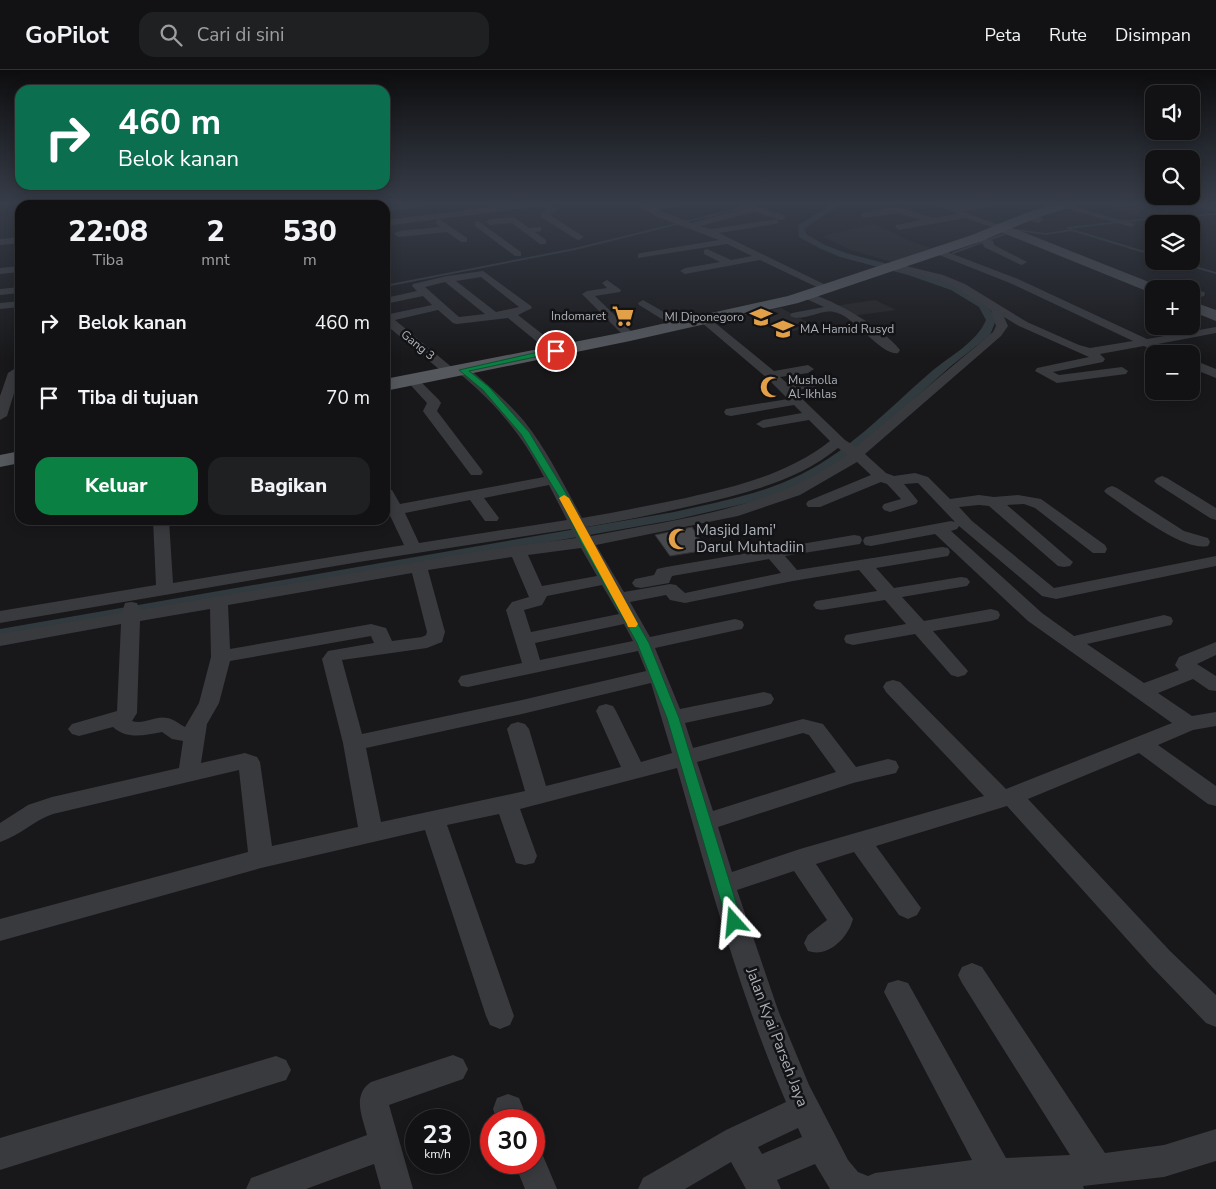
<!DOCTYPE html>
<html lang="id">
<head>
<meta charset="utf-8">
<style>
  :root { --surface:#121214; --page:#1f2022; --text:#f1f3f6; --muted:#9c9ea0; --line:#313234; --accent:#0b8043 }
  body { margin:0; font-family:"Nunito Sans",sans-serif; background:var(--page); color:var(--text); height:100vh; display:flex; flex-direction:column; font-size:19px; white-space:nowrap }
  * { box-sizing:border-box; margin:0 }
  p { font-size:16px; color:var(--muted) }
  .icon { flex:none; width:28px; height:28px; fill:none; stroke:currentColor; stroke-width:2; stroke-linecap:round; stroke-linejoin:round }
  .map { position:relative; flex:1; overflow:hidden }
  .sheet { position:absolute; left:15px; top:130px; width:375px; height:325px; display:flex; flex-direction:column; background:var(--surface); border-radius:15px; box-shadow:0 2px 12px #0003,0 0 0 1px var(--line) }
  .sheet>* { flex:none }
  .banner { position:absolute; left:15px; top:15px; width:375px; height:105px; border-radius:15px; box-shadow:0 2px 12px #0003,0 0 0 1px var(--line); background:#0b6e4f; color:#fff; overflow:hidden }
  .fabs { position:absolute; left:1145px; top:15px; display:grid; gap:10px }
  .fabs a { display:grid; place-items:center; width:55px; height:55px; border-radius:10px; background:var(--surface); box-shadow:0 2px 12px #0003,0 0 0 1px var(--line); font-size:25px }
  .speed { position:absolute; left:405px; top:1039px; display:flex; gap:10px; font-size:25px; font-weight:700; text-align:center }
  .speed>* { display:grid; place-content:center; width:65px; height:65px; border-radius:50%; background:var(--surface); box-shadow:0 2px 12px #0003,0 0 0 1px var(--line); line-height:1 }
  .speed small { font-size:12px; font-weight:400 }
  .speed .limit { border:8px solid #d22; background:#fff; color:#111 }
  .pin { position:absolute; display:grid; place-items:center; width:42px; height:42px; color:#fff; margin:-21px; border:2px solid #fff; border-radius:50%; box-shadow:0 1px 5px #0007 }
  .me { position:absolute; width:55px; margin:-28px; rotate:342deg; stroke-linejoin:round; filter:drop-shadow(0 0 4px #0008) }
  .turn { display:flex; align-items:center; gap:18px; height:105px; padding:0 20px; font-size:22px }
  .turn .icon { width:65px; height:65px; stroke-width:2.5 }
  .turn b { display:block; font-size:35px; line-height:42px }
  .eta { display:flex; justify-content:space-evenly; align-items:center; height:85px; text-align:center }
  .eta b { font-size:30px; font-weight:800; line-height:35px }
  .button { display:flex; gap:10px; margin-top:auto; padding:10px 20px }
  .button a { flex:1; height:58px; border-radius:15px; background:var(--accent); color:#fff; font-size:20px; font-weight:800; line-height:58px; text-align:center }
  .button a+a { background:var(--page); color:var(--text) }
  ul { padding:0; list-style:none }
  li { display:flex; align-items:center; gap:15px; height:75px; padding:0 20px }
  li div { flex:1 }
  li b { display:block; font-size:19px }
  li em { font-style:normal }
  header { display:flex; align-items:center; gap:30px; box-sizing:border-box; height:70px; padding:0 25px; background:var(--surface); border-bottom:1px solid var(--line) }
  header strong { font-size:24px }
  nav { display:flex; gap:28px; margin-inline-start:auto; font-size:18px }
  .search { width:350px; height:45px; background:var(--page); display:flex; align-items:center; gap:12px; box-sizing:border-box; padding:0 18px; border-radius:15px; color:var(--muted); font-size:19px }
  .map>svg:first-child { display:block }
  .built { fill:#242426 }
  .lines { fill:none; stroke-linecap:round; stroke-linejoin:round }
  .stream { stroke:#313a3e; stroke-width:2 }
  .canal { fill:#313a3e; fill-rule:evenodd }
  .building { fill:#47484c; stroke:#323235 }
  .street { fill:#393a3e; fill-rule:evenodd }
  .secondary { fill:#474a4e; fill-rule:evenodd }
  .primary { fill:#55585d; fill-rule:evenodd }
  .route { fill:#0b8043; stroke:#07532c }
  .slow { fill:#f59e0b }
  .labels { text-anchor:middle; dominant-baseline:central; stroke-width:5; stroke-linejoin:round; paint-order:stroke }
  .far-poi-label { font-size:12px; fill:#abb0b8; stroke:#131315; text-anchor:end }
  .far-street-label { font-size:12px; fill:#abb0b8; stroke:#131315 }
  .poi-label { font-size:15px; fill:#abb0b8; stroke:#131315; text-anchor:start }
  .street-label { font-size:15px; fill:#abb0b8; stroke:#131315 }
</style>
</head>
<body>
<header>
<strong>GoPilot</strong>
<div class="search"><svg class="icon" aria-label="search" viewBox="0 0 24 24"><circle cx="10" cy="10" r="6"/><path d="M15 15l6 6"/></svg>Cari di sini</div>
<nav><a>Peta</a><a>Rute</a><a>Disimpan</a></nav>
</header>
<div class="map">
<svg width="1216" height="1119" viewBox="0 0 1216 1119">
  <rect width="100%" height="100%" fill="#18181a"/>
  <path class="built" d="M1102,133h31l30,9 -20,6 -27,-7 5,-2z
    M875,154l35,17 21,7 -39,14 -41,-12 -29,-14z
    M875,230l21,10 -44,6 -18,-10z
    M781,238l35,19 -35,6 -30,-19z"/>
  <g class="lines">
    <path class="stream" d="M1078,134l4,-1
      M1159,146l7,-4 6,-9
      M1016,160l30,4 26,-4 82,25
      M1071,160l-3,-2 87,-10 61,-4
      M953,183l57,-21
      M1174,191l42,12
      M385,216l190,-37 187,-46"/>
    <path class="canal" d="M835,133h8l-38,25 1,6 19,11 21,8 68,18 44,15 29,18 9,16 -6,15 -39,31 -90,80 -30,22 -30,17 -45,16 -82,19 -674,119v-10l674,-117c39,-9 80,-16 117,-33 54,-23 97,-70 141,-108 18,-15 45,-29 54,-51l-7,-13 -28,-17 -43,-15 -68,-18 -21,-9 -20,-11 -1,-12z"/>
  </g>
  <path class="building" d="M692,457l15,23 -37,6 -15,-21z"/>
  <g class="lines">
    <path class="street" d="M339,133h8l1,2h-8z
      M384,133h8l2,2 31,-2 1,2 -4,2 -31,4 -3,-1z
      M524,133h25l8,7 -7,5 34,22 -5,3 -3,-1 -35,-22v-4l6,-3 -6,-4 -156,20v-6z
      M634,133c7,0 14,3 20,3 14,-1 27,-3 41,-3l-36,7 32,13 63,-17 31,9v4l-3,1 -28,-8 -54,14 11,3 67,-10v4l-3,1 -56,9 115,56 -1,2h-8l-65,-31 -75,14 -5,-3 5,-3 35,-6 -16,-8v-4l3,-1 24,11 21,-4 -25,-12 -89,14v-4l3,-1 78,-13 -61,-23z
      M935,133h11l8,4 35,-4v4l-27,4 42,16 -4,3 -35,-12 -66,12 -4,-3 1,-2 25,-5 -23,-7 -34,5 -4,-3 4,-3 34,-5 35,11 24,-4z
      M1047,133h14l74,21 -4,3z
      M1191,133h13l12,4v6z
      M1027,144l15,4 1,2 -4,3 -15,-4v-4z
      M514,147l15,11 12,-1v4l-6,1 11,8v4h-6l-28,-21 -22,2 -4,-3 4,-3z
      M439,149l28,19v4h-6l-14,-10 -48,5 -5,-3 5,-3 41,-4 -5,-5z
      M478,151l43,31v4h-6l-40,-30v-4z
      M977,165l16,6 1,4 33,17 -5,3 -3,-1 -35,-17 -1,-3 -11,-6z
      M20,167v6l-20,2v-6z
      M937,178l81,31 129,60 69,-12v6l-58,11 18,10h-16l-16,-8 -44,8 5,5 -2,3 -50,10 6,3 63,-8 6,4 -2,3 -69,9 -22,-12 2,-3 52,-11 -70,-31 -15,-9 4,9 -7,10 -136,118 21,19 8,3 21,-3 13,4 22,22 29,-4 15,2 24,-2 23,4 64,46 2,4 -2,4h-12l-58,-45 -11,-4 -17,1 66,57 -3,4 -6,1 -6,-1 -69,-60 -10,-1 -20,2 13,14 82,67 162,-32v10l-160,33 -14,-3 -83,-70 -2,3 -6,2 91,82 32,23 90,-21 7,2 2,4 -2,4 -84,19 57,39 35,-13 -4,-5 4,-8 37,-15v13l-19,9 19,12v15l-7,-1 -16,-11 -35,14 34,23 24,-4v14l-23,4 -35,15 58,41v20l-8,-2 -69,-51 -111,46 142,152 46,44v32l-10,-4 -54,-56 -145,-161 -131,40 45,62 -4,7 -9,4 -9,-4 -45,-63 -38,12 37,55c-5,19 -25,39 -45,32l-4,-8 4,-8 19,-15 -33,-49 -57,19 41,120 31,75 39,75 10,12 10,4 7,-3 97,-13 -88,-168 4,-9 10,-3 10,3 98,175 64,-3 -108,-172 -4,-8 4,-8 10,-4 10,4 123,186 59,-8 52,-16v32l-52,16 -81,9 1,3h-254l-15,-25 -38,16 4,9h-35l-15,-27 -46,27h-47l5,-11 83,-48 60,-28c-47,-109 -77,-222 -109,-334l-157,41 17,47 -3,7 -9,2 -9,-2 -17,-49 -52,11 67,191 -4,9 -10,4 -10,-4 -4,-9 -61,-186 -164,38 -261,73v-22l248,-67 -9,-82 -186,44c-19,6 -32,21 -53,28v-19l28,-18 24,-8 127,-29 4,-27 -11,-2 -10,-7c-17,3 -35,8 -49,-5l-34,9 -7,-2 -4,-5 4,-5 45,-13 4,-87 -121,22v-12l122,-21 3,-10 6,-1 6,1 3,7 334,-58 102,-14 -5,-9 -212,33 -359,61v-12l156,-26 -3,-65h16l4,63 231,-38 -19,-40v-16l7,1 8,14 144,-27c-23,-44 -48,-73 -85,-104l-2,-3 6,-4 4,1c20,17 40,34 57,54 23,29 40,64 58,97 35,-6 70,-13 104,-20 52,-12 102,-24 144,-57l-21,-21 -46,8 -7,-4 7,-4 39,-7 -8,-8 -63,11 -5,-1 -2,-3 2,-3 62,-10 -21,-21 -66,-56 -2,-2 2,-2h8l65,53 34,-6 6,4 -6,4 -28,4 8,7 42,-8 4,1 2,3 -2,3 -40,8 51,49 11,7 137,-115 3,-6 -5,-16 -34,-22 -21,-9 -37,-9v-4l3,-1 41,10 22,9 62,38 52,23 11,3 43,-7 -123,-58 -76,-30 -2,-2zM838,378l9,6c-9,9 -21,14 -32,21 -68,37 -148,46 -224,61l-5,-9c35,-6 70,-13 105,-21 52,-12 105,-24 147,-58zM857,392l14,13 -63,26 -2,3 2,3h12l61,-25 6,2 14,15 -17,5 -2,3 2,3 6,2 26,-8 2,-3 -14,-17 14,-1 37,39 -4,-1 -80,15 -6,1 -2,4 2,4 6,1 64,-12 93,87 144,102 -166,66 -106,-107 -7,-2 -7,2 -3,5 3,5 98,104 -184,53 -68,23 -14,-45 135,-44 43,-10 3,-6 -3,-6 -8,-2 -32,8 -33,-43 -20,-5 -110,29 -8,-25 79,-17 7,-2 3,-5 -3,-5 -7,-2 -84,17 -25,-61 87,-19 2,-4 -2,-4 -7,-2 -85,18 -20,-35 36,-7 4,5 15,3 108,-22 66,-11 18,21 -61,10 -3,4 3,4 6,1 63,-10 21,24 -60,11 -2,4 2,4 7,2 62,-11 36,41 7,2 7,-2 3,-4 -35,-40 58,-10 7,-2 2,-4 -2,-4 -7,-2 -67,12 -22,-24 65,-11 3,-4 -3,-4 -6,-1 -67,11 -18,-20 72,-12 2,-4 -2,-4 -6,-1 -145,23 -12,-14 75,-12 2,-4 -2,-4 -6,-1 -188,32 -9,2 -3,6 -19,4 -3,4 3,4 6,1 28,-5 3,-7 97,-17 12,14 -96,20 -9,-8 -6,-1 -46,8 -28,-47 142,-29 62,-21zM549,415l18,35 -148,23 -14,-30 65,-13 15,21h12l2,-3 -15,-20zM581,478l16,28 -55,10 -14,-31zM512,487l17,40 -17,5 -6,8 16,53 -61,13 -3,5 3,5 7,1 170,-36 8,20 -124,29 -160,34 -20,-74 85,-12 15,-6 3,-10 -17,-62zM412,503l15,59 -1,3 -4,2 -30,4 -6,-13 -15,-4 -141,25 -2,-44zM602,515l17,29 -88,18 -7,-22 18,-5 5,-9zM210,539l1,48 -12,46 -14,24c-6,-3 -11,-8 -18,-9 -11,-3 -23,7 -35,3l5,-8 3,-92zM624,554l9,17 -93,19 -5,-17zM371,566l3,7 -46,8 -6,8 21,84 15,84 -86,19 -12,-84 -3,-5 -12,-4 -44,10 6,-39 12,-21 11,-42zM651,613l21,70 -31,9 -25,-51 -3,-5 -7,-2 -7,2 -3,5 25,56 -75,19 -17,-57 -4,-5 -7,-2 -7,2 -4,5 18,62 -144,31 -15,-74 156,-34zM803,663l6,2 27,37 -123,39 -16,-49zM798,1058l4,9 -40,17 -4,-7z
      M20,196v6l-20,2v-6z
      M483,201l48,35 1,2 -14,7 42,33 2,3 -2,3h-8l-44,-36 -51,6 -4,-1 -15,-13 -43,10 59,49 2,3 -6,4 -4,-1 -61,-51v-9l47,-10 -9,-9 -38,8v-6l32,-7 -5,-5 1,-2 34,-8zM481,207l38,30 -23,5 -40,-31zM445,212l40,32 -26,3 -34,-30z
      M607,210l14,10 -1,2 -25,4 39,38 2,2 -2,2h-8l-44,-44 5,-3 20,-3 -5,-5z
      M20,217v6l-20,2v-6z
      M1200,221l4,1 1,2 -1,2 -13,3v-6z
      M808,223c27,7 75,35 92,57l-2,3c-16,4 -44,-38 -64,-41 -13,-3 -28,9 -42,5l-2,-2 2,-2 32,-6 -20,-9 -1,-2 1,-2z
      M643,230l40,23 2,2 -6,3 -4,-1 -36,-22 -1,-2z
      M20,231v6l-20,2v-6z
      M1191,289l25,10v9l-25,-10z
      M14,299l4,1 2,4 -13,42 -7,4v-24l8,-23z
      M412,306l4,1 23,23 2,3 -4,8 44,58 2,3 -2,3h-10l-46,-61 -2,-3 4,-8 -21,-23z
      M1162,406l5,2 49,30v12l-6,-2 -53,-34 -3,-3 3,-3z
      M1112,416l5,2 67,43 24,7 2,4 -2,4c-25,6 -80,-38 -101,-52l-3,-3 3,-3z
      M453,985l10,4 5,10 -5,10 -74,26 24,84h-32l-7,-25 -68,25h-60l5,-11 116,-43c-5,-19 -15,-40 4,-53z
      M276,986l10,4 5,10 -5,10 -286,90v-32z
      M508,1024l11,4 9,22h-31l-4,-11 4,-11z
      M534,1078l7,3 16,38h-32l-11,-27h20z"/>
    <path class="secondary" d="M1000,153l159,63 2,3h-7v4l-5,-1 -153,-62 -2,-3z
      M1191,231l25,9v11l-25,-10z"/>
    <path class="primary" d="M1056,133h19l-2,3 -42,14 -49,21 -184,62 -168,38 -245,50v-12l245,-48 158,-35 184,-61 51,-21z
      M20,381v12l-20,4v-12z"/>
  </g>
  <linearGradient id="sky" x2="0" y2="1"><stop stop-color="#0d0d0e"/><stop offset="0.46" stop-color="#373d49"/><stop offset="1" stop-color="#373d49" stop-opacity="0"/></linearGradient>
  <rect width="1216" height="290" fill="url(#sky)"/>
  <path class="route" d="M556,278l3,1v3l-90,19 20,16 40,45 41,68 21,42 58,101 30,75 63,204 -2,5 -6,1 -5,-1 -2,-5 -60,-204 -30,-75 -56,-101 -20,-42 -40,-66 -38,-44 -24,-20z"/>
  <path class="slow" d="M564,425l5,3 69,126 -2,3h-8l-1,-3 -68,-126z"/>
  <defs>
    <g id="supermarket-bare" transform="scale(1.725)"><path d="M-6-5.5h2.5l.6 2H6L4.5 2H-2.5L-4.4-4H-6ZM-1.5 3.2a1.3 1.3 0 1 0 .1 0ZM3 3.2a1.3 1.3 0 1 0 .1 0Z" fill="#e2a048" stroke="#131315" stroke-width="2.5" paint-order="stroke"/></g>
    <g id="school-bare" transform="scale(1.725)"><path d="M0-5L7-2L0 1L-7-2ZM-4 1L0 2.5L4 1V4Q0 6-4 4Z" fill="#e2a048" stroke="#131315" stroke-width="2.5" paint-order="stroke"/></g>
    <g id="mosque-bare" transform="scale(1.725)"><path d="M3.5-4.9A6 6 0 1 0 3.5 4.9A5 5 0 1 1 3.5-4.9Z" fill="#e2a048" stroke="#131315" stroke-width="2.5" paint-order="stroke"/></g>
  </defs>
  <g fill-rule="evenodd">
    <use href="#supermarket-bare" x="623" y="246"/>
    <use href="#school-bare" x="761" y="247"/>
    <use href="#school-bare" x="783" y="259"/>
    <use href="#mosque-bare" x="771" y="317"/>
    <use href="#mosque-bare" x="679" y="469"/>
  </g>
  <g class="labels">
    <g class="far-poi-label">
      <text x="606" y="246">Indomaret</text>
      <text x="744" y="247">MI Diponegoro</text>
      <text x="800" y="259" text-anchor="start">MA Hamid Rusyd</text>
      <text x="788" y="310" text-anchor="start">Musholla<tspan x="788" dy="14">Al-Ikhlas</tspan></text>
    </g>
    <g class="far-street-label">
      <text transform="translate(418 275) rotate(39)">Gang 3</text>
    </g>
    <g class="poi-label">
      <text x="696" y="460">Masjid Jami'<tspan x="696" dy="17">Darul Muhtadiin</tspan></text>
    </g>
    <g class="street-label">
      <text transform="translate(777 967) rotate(69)">Jalan Kyai Parseh Jaya</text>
    </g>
  </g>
</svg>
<div class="fabs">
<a><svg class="icon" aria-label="sound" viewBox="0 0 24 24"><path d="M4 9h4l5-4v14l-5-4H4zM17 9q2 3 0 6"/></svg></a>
<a><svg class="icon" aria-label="search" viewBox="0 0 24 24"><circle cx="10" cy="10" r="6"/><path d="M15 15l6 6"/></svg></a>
<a><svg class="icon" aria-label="layers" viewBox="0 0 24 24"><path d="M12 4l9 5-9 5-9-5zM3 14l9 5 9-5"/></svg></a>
<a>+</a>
<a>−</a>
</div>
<div class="speed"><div>23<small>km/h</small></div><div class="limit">30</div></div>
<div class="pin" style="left:556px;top:281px;background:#d93025"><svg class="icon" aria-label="arrive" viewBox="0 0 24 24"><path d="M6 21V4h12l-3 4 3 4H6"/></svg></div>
<svg class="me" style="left:734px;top:852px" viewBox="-20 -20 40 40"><path d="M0-17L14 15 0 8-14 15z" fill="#0b8043" stroke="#fff" stroke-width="4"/></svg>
<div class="banner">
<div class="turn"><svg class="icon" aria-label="right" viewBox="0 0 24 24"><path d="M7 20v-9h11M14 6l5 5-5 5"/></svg><div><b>460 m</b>Belok kanan</div></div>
</div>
<section class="sheet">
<div class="eta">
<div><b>22:08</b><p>Tiba</p></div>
<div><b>2</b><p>mnt</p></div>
<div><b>530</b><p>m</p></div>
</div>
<ul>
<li><svg class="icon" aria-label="right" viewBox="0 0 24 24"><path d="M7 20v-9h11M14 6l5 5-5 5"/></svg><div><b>Belok kanan</b></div><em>460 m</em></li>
<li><svg class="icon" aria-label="arrive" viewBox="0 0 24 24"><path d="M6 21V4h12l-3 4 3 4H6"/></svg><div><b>Tiba di tujuan</b></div><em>70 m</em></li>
</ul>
<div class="button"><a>Keluar</a><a>Bagikan</a></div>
</section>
</div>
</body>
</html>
